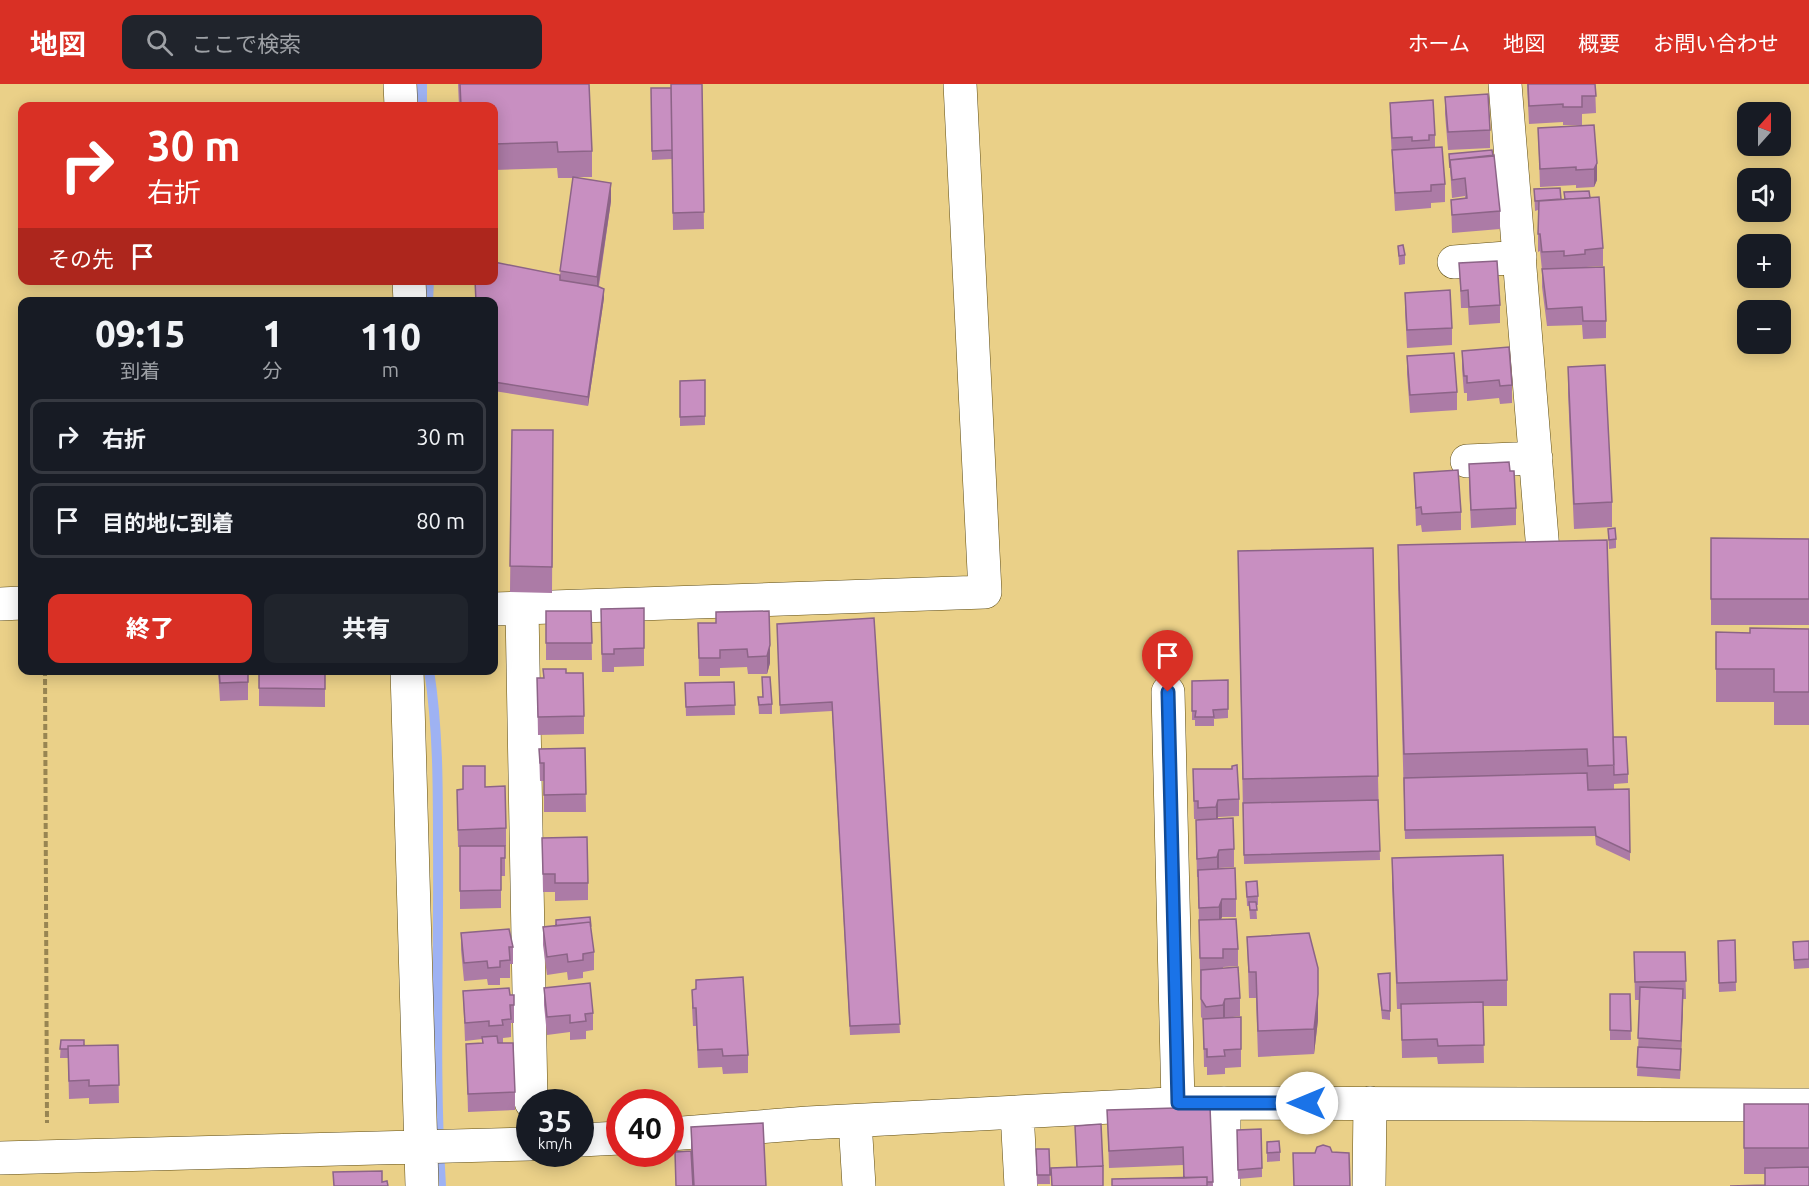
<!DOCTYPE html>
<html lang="ja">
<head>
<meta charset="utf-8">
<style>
  :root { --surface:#171b24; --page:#20242c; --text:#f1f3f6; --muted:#9ea1a6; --line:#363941; --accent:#d93025 }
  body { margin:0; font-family:Ubuntu,"Noto Sans JP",sans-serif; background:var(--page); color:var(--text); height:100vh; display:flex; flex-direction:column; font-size:22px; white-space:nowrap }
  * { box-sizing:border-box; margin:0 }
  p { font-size:20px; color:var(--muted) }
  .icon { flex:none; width:33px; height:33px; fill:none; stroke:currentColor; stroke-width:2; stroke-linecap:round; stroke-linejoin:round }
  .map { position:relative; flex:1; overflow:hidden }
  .sheet { position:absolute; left:18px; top:213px; width:480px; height:378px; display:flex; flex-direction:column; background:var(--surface); border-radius:12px; box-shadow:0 3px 15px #0003 }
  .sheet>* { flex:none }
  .hud { position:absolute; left:18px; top:18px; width:480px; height:183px; border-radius:12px; box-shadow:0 3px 15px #0003; background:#d93025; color:#fff; overflow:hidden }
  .needle { width:39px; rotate:21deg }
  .fabs { position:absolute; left:1737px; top:18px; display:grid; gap:12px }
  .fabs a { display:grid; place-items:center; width:54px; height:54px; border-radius:12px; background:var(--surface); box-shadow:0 3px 15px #0003; font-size:30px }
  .speed { position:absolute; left:516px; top:1005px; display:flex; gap:12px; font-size:30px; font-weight:700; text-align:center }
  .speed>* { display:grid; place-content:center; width:78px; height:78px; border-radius:50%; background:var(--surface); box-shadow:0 3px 15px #0003; line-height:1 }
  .speed small { font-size:15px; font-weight:400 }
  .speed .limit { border:9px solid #d22; background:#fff; color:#111 }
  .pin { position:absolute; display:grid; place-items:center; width:51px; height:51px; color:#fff; margin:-62px -26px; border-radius:50% 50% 50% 0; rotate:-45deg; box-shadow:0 0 6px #0007 }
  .pin .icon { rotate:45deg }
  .me { position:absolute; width:66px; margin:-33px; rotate:270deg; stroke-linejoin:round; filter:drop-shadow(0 0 4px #0008) }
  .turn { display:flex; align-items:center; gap:21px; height:126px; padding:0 30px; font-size:27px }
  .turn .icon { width:78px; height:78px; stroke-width:2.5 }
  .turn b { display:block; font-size:42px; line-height:51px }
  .then { display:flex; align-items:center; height:57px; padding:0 30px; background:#0003; gap:12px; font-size:22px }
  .eta { display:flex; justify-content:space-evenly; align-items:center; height:102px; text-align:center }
  .eta b { font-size:36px; font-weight:800; line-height:42px }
  .button { display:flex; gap:12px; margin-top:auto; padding:12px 30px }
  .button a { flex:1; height:69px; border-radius:12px; background:var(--accent); color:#fff; font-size:24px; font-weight:800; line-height:69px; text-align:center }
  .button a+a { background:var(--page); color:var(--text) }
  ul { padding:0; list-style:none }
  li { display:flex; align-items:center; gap:18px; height:75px; margin:0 12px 9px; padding:0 18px; border:3px solid var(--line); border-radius:12px }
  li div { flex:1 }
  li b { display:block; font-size:22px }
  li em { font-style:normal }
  header { display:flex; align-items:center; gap:36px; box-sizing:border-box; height:84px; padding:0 30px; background:var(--accent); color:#fff }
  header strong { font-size:28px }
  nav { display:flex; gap:33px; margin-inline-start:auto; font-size:21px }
  .search { width:420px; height:54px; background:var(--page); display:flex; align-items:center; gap:15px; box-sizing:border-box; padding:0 21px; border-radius:12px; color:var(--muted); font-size:22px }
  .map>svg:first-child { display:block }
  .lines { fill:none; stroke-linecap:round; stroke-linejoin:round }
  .stream { stroke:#9eb2f3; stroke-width:10 }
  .minor-casing { stroke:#5e4c13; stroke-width:34 }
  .path { stroke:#988552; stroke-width:4; stroke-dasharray:6 3; stroke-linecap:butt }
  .minor { stroke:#fff; stroke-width:33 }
  .wall { fill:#ac7ba6 }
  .shaded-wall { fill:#8c6487 }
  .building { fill:#c88fc1; stroke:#8c6487; stroke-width:1.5 }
  .route-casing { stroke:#114b97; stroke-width:15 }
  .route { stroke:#1a73e8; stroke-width:10 }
</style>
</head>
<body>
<header>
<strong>地図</strong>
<div class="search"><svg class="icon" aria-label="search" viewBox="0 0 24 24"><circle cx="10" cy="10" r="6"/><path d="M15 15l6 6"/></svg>ここで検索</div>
<nav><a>ホーム</a><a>地図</a><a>概要</a><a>お問い合わせ</a></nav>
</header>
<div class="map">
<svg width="1809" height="1102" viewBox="0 0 1809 1102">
  <rect width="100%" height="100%" fill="#ead088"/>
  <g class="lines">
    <path class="stream" d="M422,22v-22
      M428,218l1,-22
      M429,586c9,58 9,116 9,174 1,113 -4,229 3,342"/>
    <g class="minor-casing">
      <path id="minor" d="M400,0l1,22
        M1505,0l38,467
        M1454,178l66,-5
        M409,196l1,22
        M1467,377l69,-3
        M0,520l22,-1
        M494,525l491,-17 -25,-508
        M522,525l9,493
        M407,586l15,516
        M1168,608l10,411
        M1224,1019v83
        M1017,1028l4,74
        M855,1037l4,65
        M670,1050l138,-11 380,-20 621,2
        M580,1056l40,-2
        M0,1074l530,-14
        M1369,1102l1,-83"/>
    </g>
    <path class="path" d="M45,586l2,453"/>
    <use href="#minor" class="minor"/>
  </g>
  <path class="wall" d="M458,0h131l3,67v26h-17l36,24 -12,85 5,12 -16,108 -94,-15v-89l66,-27 13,-97h-15l-1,-10 -63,2v-64h-35z
    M702,0l2,145 -31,1 -1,-73v2l-20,1 -1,-72h20z
    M1527,0h68l1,29 -14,1v11h-19v-3l-34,2z
    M1445,13l45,33v18l-42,2 -3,-36z
    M1390,19l45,32v13l10,36v18l-14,1v5l-36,3 -5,-90z
    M1594,41l3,55 -3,7 -18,1v-3l-36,2 -2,-59z
    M1449,70l51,57v18l-48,4 -1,-33 14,-2v-2l-13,2z
    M1534,105l27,10h3v-7l26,6 13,50v18l-17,1 20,54v17l-23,1 -1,-14 -35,1 -5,-39v-17l-2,-19 -2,1v-42l-3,1z
    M1398,162l7,9v9l-6,1z
    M1459,179l41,42v18l-31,2 -1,-17h-7z
    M1405,209l47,35v17l-45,3 -2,-38z
    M1462,267l50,34v18l-12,1 -1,-6 -32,3v-8h-3l-2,-24z
    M1407,272l50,36v18l-47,3 -3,-39z
    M1568,283l44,135v25l-38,2 -6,-136z
    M705,296v45l-25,1v-45z
    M512,346h41l-1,163 -42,-1z
    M1469,380l41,7 6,37v17l-45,3 -2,-46z
    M1414,389l47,39v18l-39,2 -1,-7 -5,1z
    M1608,445l8,10v9l-7,1z
    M1711,454l98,1v86h-98z
    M1398,461l215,192 15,37v9l-14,1v5l16,63v9l-34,-16 -1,-9 -190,3 -7,-261z
    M1238,467l140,225 2,84 -136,4z
    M644,524v58l-30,1v5h-12l-1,-63z
    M546,527h45l1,49h-46z
    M769,527l1,52 -3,11h-19l-1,-7 -27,1v8h-21l-1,-53h18z
    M874,534l26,415 -50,2 -18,-324 -52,3 -3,-90z
    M1809,545v96h-35v-23h-58v-70l34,1z
    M218,586h30v30l-28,1z
    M259,586h66v37l-66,-1z
    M566,589l18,43v18l-46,1 -1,-57h6z
    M1228,596v38l-14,1v7h-19v-6h-3v-39z
    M734,598l1,33 -49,1 -1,-33z
    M758,613l14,7v10h-13z
    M585,664l1,64h-42v-31h-4l-1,-32z
    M463,682l22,21 21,41v18h-1v30h-4v32l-41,1v-62h-2l-1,-57 6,-1z
    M1193,685l46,30v17l-21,1v2l16,30v18l-15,1v1l17,30v18h-14l-1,2 17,30v17l-15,1v1l17,30v18l-15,2 16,-1v50l-16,1v6l-18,1v-8h-3l-1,-48 -2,-2 -3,-140h-1l-1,-39v-18h2v-1h-4z
    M542,754l46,45v17l-33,1v-9h-12z
    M1392,774l115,122v26h-24l1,57 -46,1 -1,-7 -35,1 -1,-49h-4l-5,-125z
    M1246,798l12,14v9h-2l1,14h-7l-1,-13h-2z
    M556,836l38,32v18l-11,2v6l-15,2 -1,-8 -20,3 -4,-30v-18l13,-1z
    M461,849l52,14v17h-3v14h-10v7h-12l-1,-6 -23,2 -3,-31z
    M1247,853l71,83 -4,34 -56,3 -2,-59h-7z
    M1735,856l1,51 -17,1 -1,-51z
    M1809,857v27l-15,1 -1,-27z
    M1634,868h51l1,47h-3l-3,80 -43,-3 3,-76h-5z
    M1390,889v47l-8,-1 -4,-45z
    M696,896l52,75v18l-25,1 -1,-7 -24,1 -2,-42h-3l-1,-19v-17l4,-1z
    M544,904l49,25v17l-7,1v8l-16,1v-8l-23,3 -3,-30z
    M463,907l51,4v28h-3v14l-8,1v5h-5l17,49v18l-47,2 -2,-68 16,-1v-4l-17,2z
    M1610,910h20l1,46h-21z
    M61,956l23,6 34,-1 1,58 -30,1v-6l-20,1 -1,-41h-8z
    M1744,1020h65v82l-44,-1v-11h-21z
    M1210,1023l3,79h-101l71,-8v-13l-74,3 -2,-58z
    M691,1043l75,59h-90l15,-35z
    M1237,1046l25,38v9l-24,2z
    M1267,1058l13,10v9l-13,1z
    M1036,1065h13l1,35h-13z"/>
  <path class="shaded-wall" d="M1597,79v17l-3,7v-18z
    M611,99v18l-14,94v-18z
    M604,205v9l-16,108v-9z
    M770,561v18l-3,11v-18z
    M1218,716v17l-2,8v-18z
    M1219,766v18l-2,7v-18z
    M1222,815v18l-3,8v-18z
    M1683,905v18l-3,72 1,-38z
    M1318,910v26l-4,34v-25z
    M1225,915v18l-2,6v-18z"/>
  <path class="building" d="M460,0h129l3,67 -34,1 -1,-10 -63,2v-38h-33z
    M671,0h31l2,128 -31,1z
    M1528,0h67l1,12h-14v11h-19v-3l-34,2z
    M651,4h20l1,62 -20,1z
    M1488,10l2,36 -42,2 -3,-35z
    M1433,16l2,35h-6v5l-17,1v-4l-20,1 -2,-35z
    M1594,41l3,38 -3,6 -18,1v-3l-36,2 -2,-41z
    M1442,63l3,37 -14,1v6l-36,2 -3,-43z
    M1492,66l1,6 -43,4v8l-1,-14z
    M1494,71l6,56 -48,4 -1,-15 16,-2 -2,-20 -13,2 -2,-20z
    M573,93l38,6 -14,94 -37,-6z
    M1560,104l1,11 -26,2 -1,-12z
    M1589,107l1,7 -25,1 -1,-7z
    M1599,113l4,51 -18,2v4l-21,2v-5l-22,1 -2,-18h-2l1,-33z
    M1403,161l2,10 -6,1 -1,-10z
    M1497,177l3,44 -31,2 -1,-17 -7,1 -2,-28z
    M494,178l66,13v5l37,6 7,3 -16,108 -94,-15v-80h-18l-1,-22h19z
    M1604,183l2,54h-23l-1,-14 -35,2 -5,-40z
    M1450,206l2,38 -45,2 -2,-37z
    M1509,263l3,38 -12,1 -1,-6 -32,3v-7h-3l-2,-25z
    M1454,269l3,39 -47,3 -3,-39z
    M1605,281l7,137 -38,2 -6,-137z
    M705,296v36l-25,1v-36z
    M512,346h41l-1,137 -42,-1z
    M1509,378l1,9h4l2,37 -45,2 -2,-46z
    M1458,386l3,42 -39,2 -1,-7 -5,1 -2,-35z
    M1615,444l1,11 -7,1 -1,-11z
    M1711,454l98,1v60h-98z
    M1607,456l7,225 -26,1 -1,-17 -183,5 -6,-209z
    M1373,464l5,228 -135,3 -5,-228z
    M644,524v40l-30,1v5h-12l-1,-45z
    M546,527h45l1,32h-46z
    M769,527l1,34 -3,11 -19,1 -1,-8 -27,1v8h-21l-1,-35h18v-11z
    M874,534l26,406 -50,2 -18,-324 -52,3 -3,-81z
    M1750,544l59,1v63h-35v-23h-58v-37l34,1z
    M543,585h23v4h17l1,43 -46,1 -1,-39h7z
    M219,586h29v12l-28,1z
    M259,586h66v19l-66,-1z
    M762,593h8l2,27 -13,1 -1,-8h5z
    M1228,596v29l-15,1 1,7h-19l1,-6h-4v-30z
    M734,598l1,23 -49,2 -1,-24z
    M1613,653h13l2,37 -14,1z
    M585,664l1,46 -42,1v-32h-4l-1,-14z
    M1237,681l2,34 -21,1 -2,7 -18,1v-7h-4l-1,-32h39v-3z
    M463,682h22v21l20,-1 1,42 -48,2 -1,-40 6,-1z
    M1587,689l1,17 41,-1 1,63 -34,-16 -1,-9 -190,3 -1,-52z
    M1378,716l2,51 -136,4 -1,-52z
    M1233,734l1,31 -15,1 -2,7 -20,2 -1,-39z
    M587,753l1,46h-33v-9h-12l-1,-36z
    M460,762h45v12h-4v32l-41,1z
    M1503,771l4,125 -110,3 -5,-125z
    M1235,784l1,31h-14l-3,8 -20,1 -1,-38z
    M1257,797l1,15 -11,1 -1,-15z
    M1249,818h7l1,8h-7z
    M590,833l1,10 -1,-5 -34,4v-6z
    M1236,835l2,30h-15v9h-23l-1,-38z
    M590,838l4,30 -11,2v6l-15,2 -1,-8 -20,3 -4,-30z
    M509,845l4,18h-4l1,13 -10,1v6l-12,1 -1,-7 -23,2 -3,-30z
    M1309,849l9,35v26l-4,35 -56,2 -2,-59h-7l-2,-35z
    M1735,856l1,42 -17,1 -1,-42z
    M1809,857v18l-15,1 -1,-18z
    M1634,868h51l1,29 -51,1z
    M1238,883l2,31 -15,1 -2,6 -17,2 -5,-8v-29z
    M1390,889v38l-8,-1 -4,-36z
    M743,893l5,78 -25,1 -1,-7 -24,1 -2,-42h-3l-1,-18 4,-1v-9z
    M590,899l3,30 -8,1 1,7 -16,2v-8l-23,2 -3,-29z
    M1640,903l43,2 -2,52 -43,-3z
    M509,904l1,7h4v10h-4l1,14 -9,1 1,5 -14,1v-5l-24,2 -2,-32z
    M1610,910h20l1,37 -21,-1z
    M1483,918l1,43 -46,1 -1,-7 -35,1 -1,-36z
    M1241,933v32l-17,1 1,6 -18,1v-8h-3l-1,-30z
    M497,952l1,7h15l2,49 -47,2 -2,-50 17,-1 -1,-6z
    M61,956h23v6h-16v3h-8z
    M118,961l1,40 -30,1v-6l-20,1 -1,-35z
    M1638,963l43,2 -1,21 -43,-3z
    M1744,1020h65v44h-65z
    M1210,1023l3,75h-6v-5l-23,1 -1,-31 -74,4 -2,-41z
    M763,1039l3,63h-72l-3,-59z
    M1101,1040l2,44v-2l-26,1 -2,-41z
    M1261,1045l1,39 -24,2 -1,-40z
    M1279,1057l1,11 -13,1v-11z
    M1323,1061l7,2 2,5 17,1 1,33h-56l-1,-33h22l2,-6z
    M1036,1065h13l1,26h-13z
    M691,1067l2,35h-17l-1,-34z
    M1103,1082v20h-51l-1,-18z
    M1809,1083v19h-79l35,-1v-17z
    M382,1087v11l5,-1 1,5h-54l-1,-14z
    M1207,1093v9h-95v-7z"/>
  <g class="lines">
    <g class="route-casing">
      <path id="route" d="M1168,608l10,411h129"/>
    </g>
    <use href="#route" class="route"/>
  </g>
</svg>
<div class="fabs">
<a><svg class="needle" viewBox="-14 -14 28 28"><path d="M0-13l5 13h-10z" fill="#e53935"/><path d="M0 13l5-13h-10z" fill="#9ea1a6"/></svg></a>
<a><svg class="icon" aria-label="sound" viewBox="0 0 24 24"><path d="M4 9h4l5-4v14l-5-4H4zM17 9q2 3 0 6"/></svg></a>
<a>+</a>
<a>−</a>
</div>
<div class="speed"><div>35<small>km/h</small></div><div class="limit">40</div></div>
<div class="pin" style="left:1168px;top:608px;background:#d93025"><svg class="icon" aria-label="arrive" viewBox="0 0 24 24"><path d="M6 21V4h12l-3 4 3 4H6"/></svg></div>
<svg class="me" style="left:1307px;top:1019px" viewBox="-20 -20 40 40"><circle r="19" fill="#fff"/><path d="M0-13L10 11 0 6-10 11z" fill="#1a73e8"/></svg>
<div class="hud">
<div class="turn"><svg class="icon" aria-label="right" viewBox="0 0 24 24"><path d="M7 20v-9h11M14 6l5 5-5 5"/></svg><div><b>30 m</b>右折</div></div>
<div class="then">その先<svg class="icon" aria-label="arrive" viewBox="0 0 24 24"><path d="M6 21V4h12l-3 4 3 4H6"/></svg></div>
</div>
<section class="sheet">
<div class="eta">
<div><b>09:15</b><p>到着</p></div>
<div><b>1</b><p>分</p></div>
<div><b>110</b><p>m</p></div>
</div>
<ul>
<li><svg class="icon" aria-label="right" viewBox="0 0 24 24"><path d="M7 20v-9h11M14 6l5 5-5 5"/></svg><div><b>右折</b></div><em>30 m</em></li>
<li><svg class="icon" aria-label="arrive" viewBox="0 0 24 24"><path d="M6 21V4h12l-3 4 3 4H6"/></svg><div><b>目的地に到着</b></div><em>80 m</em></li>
</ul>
<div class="button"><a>終了</a><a>共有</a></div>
</section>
</div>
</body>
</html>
